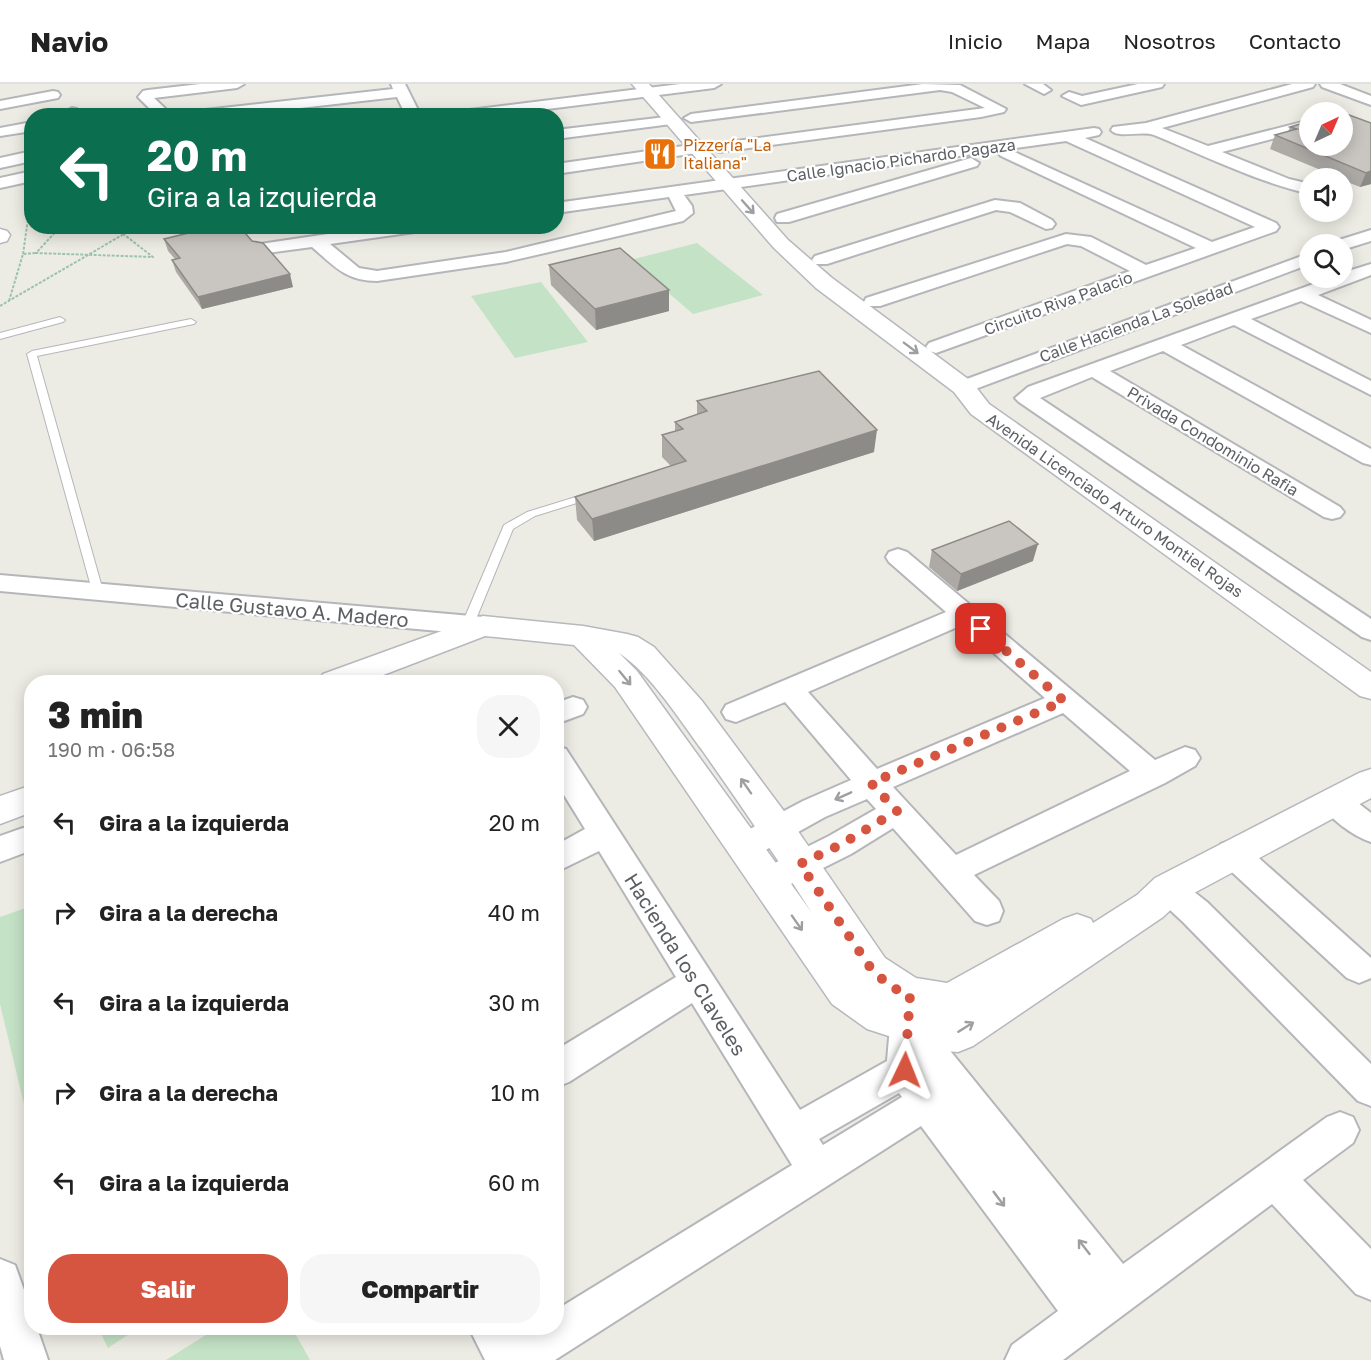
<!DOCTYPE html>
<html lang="es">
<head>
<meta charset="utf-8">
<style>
  :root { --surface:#fff; --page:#f6f6f6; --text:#222; --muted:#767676; --line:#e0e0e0; --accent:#d65541 }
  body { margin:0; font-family:"Golos Text",sans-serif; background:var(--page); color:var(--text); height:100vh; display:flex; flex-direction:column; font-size:22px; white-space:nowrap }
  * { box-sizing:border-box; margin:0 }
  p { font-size:20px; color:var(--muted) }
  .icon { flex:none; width:33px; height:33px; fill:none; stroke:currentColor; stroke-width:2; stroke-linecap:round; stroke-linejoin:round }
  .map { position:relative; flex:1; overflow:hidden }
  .details { position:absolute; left:24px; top:591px; width:540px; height:660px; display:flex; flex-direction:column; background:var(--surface); border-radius:24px; box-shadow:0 3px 15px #0003 }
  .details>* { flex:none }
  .guide { position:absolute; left:24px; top:24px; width:540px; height:126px; border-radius:24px; box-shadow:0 3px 15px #0003; background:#0b6e4f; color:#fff; overflow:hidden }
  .needle { width:39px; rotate:44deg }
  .controls { position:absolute; left:1299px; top:18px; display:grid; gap:12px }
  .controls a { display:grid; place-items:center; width:54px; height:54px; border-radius:50%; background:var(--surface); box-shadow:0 3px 15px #0003; font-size:30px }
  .pin { position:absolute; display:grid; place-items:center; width:51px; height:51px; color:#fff; margin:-26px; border-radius:12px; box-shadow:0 3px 9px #0006 }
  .me { position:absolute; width:66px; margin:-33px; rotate:2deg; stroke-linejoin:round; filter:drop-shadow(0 0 4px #0008) }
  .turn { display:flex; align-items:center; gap:21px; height:126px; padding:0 24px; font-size:27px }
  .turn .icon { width:78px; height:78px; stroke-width:2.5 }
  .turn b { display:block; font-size:42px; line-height:51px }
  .round { display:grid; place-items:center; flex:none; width:63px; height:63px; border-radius:24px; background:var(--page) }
  .headline { display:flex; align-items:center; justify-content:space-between; height:102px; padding:0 24px }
  h1 { font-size:36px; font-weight:800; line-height:45px }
  .cta { display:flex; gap:12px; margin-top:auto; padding:12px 24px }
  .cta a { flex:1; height:69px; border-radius:24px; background:var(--accent); color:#fff; font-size:24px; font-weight:800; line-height:69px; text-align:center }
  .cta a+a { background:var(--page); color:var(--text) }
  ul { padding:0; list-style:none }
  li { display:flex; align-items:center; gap:18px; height:90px; padding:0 24px }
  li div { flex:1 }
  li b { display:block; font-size:22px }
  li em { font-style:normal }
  header { display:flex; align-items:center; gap:36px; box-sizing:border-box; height:84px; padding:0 30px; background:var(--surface); border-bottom:2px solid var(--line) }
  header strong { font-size:28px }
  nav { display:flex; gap:33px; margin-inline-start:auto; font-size:21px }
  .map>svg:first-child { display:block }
  .green { fill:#c4e2c5 }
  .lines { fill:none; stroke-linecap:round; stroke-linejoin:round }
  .service-casing { stroke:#b5b6ba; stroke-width:2 }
  .minor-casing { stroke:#b5b6ba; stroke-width:4 }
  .secondary-casing { stroke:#b6b8bd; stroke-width:3 }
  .path { stroke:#9dc2aa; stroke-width:2; stroke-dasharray:3 1.5; stroke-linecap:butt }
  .service { fill:#fff; fill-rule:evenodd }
  .minor { fill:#fff; fill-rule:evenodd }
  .secondary { fill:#fff; fill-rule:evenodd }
  .wall { fill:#adaaa6 }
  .shaded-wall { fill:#8d8b87 }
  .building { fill:#c9c6c1; stroke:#8d8b87; stroke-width:1.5 }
  .oneway { stroke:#9d9fa1 }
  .route { stroke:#d65541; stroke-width:10; stroke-dasharray:0 18 }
  .labels { text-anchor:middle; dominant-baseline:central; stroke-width:4.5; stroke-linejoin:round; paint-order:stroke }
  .far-food-label { font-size:16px; fill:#c56008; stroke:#fff; text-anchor:start }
  .far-street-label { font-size:16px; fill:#5c5f63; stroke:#fff }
  .street-label { font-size:20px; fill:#5c5f63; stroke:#fff }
</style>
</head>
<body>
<header>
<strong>Navio</strong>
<nav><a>Inicio</a><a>Mapa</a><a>Nosotros</a><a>Contacto</a></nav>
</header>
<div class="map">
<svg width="1371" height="1276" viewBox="0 0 1371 1276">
  <rect width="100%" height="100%" fill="#edece4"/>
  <path class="green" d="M697,159l66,52 -70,19 -63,-54z
    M541,198l47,60 -73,16 -44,-62z
    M31,822l1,208 -5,3 -27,-113v-87z
    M98,1244h40l-30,20z
    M217,1244h75l18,32h-144z"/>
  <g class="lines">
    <g class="service-casing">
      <path id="service" d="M60,233l5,3 -2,2 -63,17v-6z
        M191,235l5,3 -2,2 -157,32 66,235 -2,3h-8l-66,-240 5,-3z
        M592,408l6,3 -2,2 -61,19 -22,13 -39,95 -2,3h-8l-2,-3 42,-99 23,-13z"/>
    </g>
    <g class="minor-casing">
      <path id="minor" d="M200,0h44l-7,4 -83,10 19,18h-16l-19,-19 5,-6 5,-1z
        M391,0h14l16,32h-15l-9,-19 -167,19h-50l7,-4 206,-23z
        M680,0h41l-7,4 -222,28h-46l7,-4z
        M923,0l37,1 46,24 -2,3 -23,5 -262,35 -5,-2 -3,-3 3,-3 271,-36 -33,-16 -12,-2 -249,32 -7,-4 7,-4z
        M1025,0h18l8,6 -7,4z
        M1138,0h26l-2,3 -81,18 -19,-9 7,-4 13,4z
        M1292,0h23l-2,3 -151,41 46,18 102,-26v9l-88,23 67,27 21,5v10c-55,-13 -105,-38 -156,-59 -13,-5 -36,4 -43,-5l2,-3 33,-4z
        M1320,0h20l31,12v9l-49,-18z
        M53,7l5,1 2,3 -2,3 -58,11v-8z
        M72,24l5,1 5,7h-15l-2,-4z
        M674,32l7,4 -2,3 -123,16v-9z
        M32,38v9l-32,5v-8z
        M1094,44l5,1 2,3 -2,3 -14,3 191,85 3,4 -3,4 -340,122 -7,-2 -3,-4 3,-4 201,-72 -49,-25 -14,-2 -187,62h-14l-2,-4 2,-4 200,-64 25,3 55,28 50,-17 -195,-92 -3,-3 3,-3 -317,45 8,11 1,7 -10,8 -177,41 -129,19c-31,0 -43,-15 -65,-34l-45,6 -6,-1 -3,-4 3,-4 6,-1 115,-17h48l-8,5 -92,13 29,24 18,3 129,-19 170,-41 -7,-14 -113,16v-10zM1066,57l189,86 -43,15 -204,-93z
        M698,60l8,5 -3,3 -147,22v-10z
        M32,67v10l-32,7v-10z
        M971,74l8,5 -2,3 -188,56h-12l-2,-4 2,-4z
        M32,87v10l-32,7v-10z
        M995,116l25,3 32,17 3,4 -3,4 -6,1 -36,-17 -14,-2 -169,54h-12l-3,-4 3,-4z
        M1371,146v11l-29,9v-6h-8l2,-3z
        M1310,169v11l-340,127 -7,2 -7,-2 -3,-4 3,-4z
        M1371,180v11l-53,20 53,25v13l-70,-32 -50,18 120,62v14l-137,-70 -53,20 190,104v16l-8,-2 -200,-112 -53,20 230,136 4,5 -4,5 -8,2 -8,-2 -232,-140 -52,21 331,221v21l-9,-3 -343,-235 -4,-4 13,-11 302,-109h12v-5z
        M898,465l9,3 248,208 30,-13 10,3 5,8 -5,8 -30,17 -191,92 25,26 4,10 -4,10 -12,4 -12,-4 -82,-93 -42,26 -72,36 -11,4 -11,-4 -5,-9 5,-9 72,-36 47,-27 -9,-10 -42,18 -70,39 -11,3 -11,-3 -5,-9 5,-9 70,-37 48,-21 -66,-78 -49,20 -10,-3 -4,-7 4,-7 220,-93 -57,-50 -3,-5 3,-5zM962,541l83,73 -168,71 -69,-77zM1063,629l67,58 -174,84 -63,-68z
        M0,491l483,42 9,3 4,6 -4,6 -9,3 -483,-44z
        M573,613l10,3 4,7 -4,7 -27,10v-21z
        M556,662l10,3 234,361 87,-49 5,-58 5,-11 12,-4 12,4 5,11v18l197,243 204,-147 13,-5 13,5 6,13 -6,13 -50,37 68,69v51l-15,-6 -84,-90 -209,156h-58l7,-15 46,-34 -137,-185 -366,234h-70l-16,-32h45l4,6 11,-6h27v-18l236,-145 -100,-162 -123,79 -13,5v-37l120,-73 -77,-126 -43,21v-27l29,-16 -29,-47zM899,1009l3,4 -79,48 -4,-6z
        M1334,705l11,4 26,20v29c-18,-6 -43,-24 -52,-41l4,-8z
        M23,744l9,2v20l-32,12v-26z
        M1232,756l11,4 128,114v20l-12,5 -12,-5 -126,-116 -5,-9 5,-9z
        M1168,792l11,4 28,22 164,162v42l-13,-5 -175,-179 -26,-24 -5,-9 5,-9z
        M0,1175l15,6 17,47v16h5l11,32h-44l-4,-14z"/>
    </g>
    <g class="secondary-casing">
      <path id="secondary" d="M632,0h17l139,156 44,38 140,104 17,22 382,268v27l-11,-3 -389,-282 -17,-22 -138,-104 -42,-40z
        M0,145l7,2 3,4 -3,6 -7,2z
        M483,532l100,10 44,8 11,3 16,10 48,54 87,117 96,140 31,20 31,5 116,-64 14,-5 14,5 2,4 44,-28 18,-17 204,-105 12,-4v29l-190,102 -18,17 -190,129 -15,6 -26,-2 -65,-21 -35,-25 -217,-317 -41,-42 -89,-9 -120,46h-47l5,-8zM619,569c32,21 60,66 83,97 38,54 75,108 110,163l-175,-242z
        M32,701v27l-32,12v-28z"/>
    </g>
    <path class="path" d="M61,142l-25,27 117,4 -40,-31
      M121,147l15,-3 -2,-2
      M23,170l5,-35h4
      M9,217l14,-47 13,-1
      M0,222l124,-72"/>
    <use href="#service" class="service"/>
    <use href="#minor" class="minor"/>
    <use href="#secondary" class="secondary"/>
  </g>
  <path class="wall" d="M1342,28l29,72 -11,3 -18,-7v-2h-2l-70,-29 5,-14 13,-3 2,-5z
    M164,155l129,48 -91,22 -26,-37 -4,-12 3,-1 -7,-8z
    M549,181l120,25v21l-73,19 -45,-45z
    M697,317l177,51 -280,89 -17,-21 -2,-23 96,-31 -9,-9v-22l13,-4v-9l22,-8z
    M932,466l101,11 -76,30 -28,-24z"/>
  <path class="shaded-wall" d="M1371,87v13l-11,3 6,-14z
    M290,190l3,13 -91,22 -4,-12z
    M669,206v21l-73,19 -1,-21z
    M877,346l-3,22 -280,89 -2,-22z
    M1038,460l-5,17 -76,30 4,-17z"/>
  <path class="building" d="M1338,28h3l30,11v48l-5,2 -91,-38 22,-6 -7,-2 20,-6v25h32v-34z
    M217,142h22l13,15 11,2 27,31 -92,23 -26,-37 8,-2 -16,-19z
    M620,164l49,42 -74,19 -46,-44z
    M819,287l58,59 -285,89 -17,-22 111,-36 -24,-26 21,-6 -8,-7 32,-11 -10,-10z
    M1009,437l29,23 -77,30 -29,-24z"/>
  <defs><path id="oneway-shaft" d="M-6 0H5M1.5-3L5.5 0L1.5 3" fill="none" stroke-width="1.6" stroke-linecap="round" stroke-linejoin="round" transform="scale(1.5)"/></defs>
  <g class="oneway">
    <use href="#oneway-shaft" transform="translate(748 123) rotate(48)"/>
    <use href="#oneway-shaft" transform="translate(911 264) rotate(37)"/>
    <use href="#oneway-shaft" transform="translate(625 594) rotate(51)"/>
    <use href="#oneway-shaft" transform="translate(746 702) rotate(-125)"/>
    <use href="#oneway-shaft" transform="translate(843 712) rotate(156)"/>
    <use href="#oneway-shaft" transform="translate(797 839) rotate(55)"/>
    <use href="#oneway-shaft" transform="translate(966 943) rotate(-32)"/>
    <use href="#oneway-shaft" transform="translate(999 1115) rotate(53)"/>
    <use href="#oneway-shaft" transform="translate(1084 1163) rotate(-128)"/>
  </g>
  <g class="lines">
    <path class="route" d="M905,986l5,-75 -19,-8 -19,-17 -72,-106 40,-19 57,-34 -26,-28 193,-82 -83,-72"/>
  </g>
  <defs>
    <g id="restaurant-square" transform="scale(1.725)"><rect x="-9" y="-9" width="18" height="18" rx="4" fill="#e8710a" stroke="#fff"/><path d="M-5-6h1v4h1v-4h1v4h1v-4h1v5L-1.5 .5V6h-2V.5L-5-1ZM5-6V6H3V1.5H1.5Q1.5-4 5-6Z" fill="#fff"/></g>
  </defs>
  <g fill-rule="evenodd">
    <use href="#restaurant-square" x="660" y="70"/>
  </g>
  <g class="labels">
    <g class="far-food-label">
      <text x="683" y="61">Pizzería "La<tspan x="683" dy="18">Italiana"</tspan></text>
    </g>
    <g class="far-street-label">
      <text transform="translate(901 76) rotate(-8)">Calle Ignacio Pichardo Pagaza</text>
      <text transform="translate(1058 219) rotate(-20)">Circuito Riva Palacio</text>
      <text transform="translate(1136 238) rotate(-20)">Calle Hacienda La Soledad</text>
      <text transform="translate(1213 357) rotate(31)">Privada Condominio Rafia</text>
      <text transform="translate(1115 421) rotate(35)">Avenida Licenciado Arturo Montiel Rojas</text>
    </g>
    <g class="street-label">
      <text transform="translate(292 525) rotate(5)">Calle Gustavo A. Madero</text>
      <text transform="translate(686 880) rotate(58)">Hacienda los Claveles</text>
    </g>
  </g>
</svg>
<div class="controls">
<a><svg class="needle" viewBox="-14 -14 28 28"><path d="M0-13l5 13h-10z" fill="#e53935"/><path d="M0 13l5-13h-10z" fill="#767676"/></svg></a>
<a><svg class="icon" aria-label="sound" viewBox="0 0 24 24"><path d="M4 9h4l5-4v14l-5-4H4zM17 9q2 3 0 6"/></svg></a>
<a><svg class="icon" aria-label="search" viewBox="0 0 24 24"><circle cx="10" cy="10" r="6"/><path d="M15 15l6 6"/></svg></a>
</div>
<div class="pin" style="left:981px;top:545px;background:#d93025"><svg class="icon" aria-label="arrive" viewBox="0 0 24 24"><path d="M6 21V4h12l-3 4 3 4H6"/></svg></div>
<svg class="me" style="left:905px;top:986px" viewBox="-20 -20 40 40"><path d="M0-17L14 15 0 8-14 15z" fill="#d65541" stroke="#fff" stroke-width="4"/></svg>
<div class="guide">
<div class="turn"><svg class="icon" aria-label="left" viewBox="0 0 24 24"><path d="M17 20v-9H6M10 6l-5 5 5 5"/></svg><div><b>20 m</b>Gira a la izquierda</div></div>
</div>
<section class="details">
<div class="headline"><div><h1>3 min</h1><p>190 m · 06:58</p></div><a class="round"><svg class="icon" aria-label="close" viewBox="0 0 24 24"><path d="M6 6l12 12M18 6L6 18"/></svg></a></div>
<ul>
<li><svg class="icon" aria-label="left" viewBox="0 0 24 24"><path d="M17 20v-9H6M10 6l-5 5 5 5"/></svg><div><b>Gira a la izquierda</b></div><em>20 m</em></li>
<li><svg class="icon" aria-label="right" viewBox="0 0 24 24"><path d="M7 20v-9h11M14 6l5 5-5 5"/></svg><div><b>Gira a la derecha</b></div><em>40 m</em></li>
<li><svg class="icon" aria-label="left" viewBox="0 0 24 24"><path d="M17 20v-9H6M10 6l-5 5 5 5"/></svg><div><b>Gira a la izquierda</b></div><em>30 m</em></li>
<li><svg class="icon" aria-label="right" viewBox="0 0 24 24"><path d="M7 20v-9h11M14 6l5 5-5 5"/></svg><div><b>Gira a la derecha</b></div><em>10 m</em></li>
<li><svg class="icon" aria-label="left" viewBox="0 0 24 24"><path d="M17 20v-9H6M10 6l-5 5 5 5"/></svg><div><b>Gira a la izquierda</b></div><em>60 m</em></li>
</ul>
<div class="cta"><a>Salir</a><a>Compartir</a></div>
</section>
</div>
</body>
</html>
